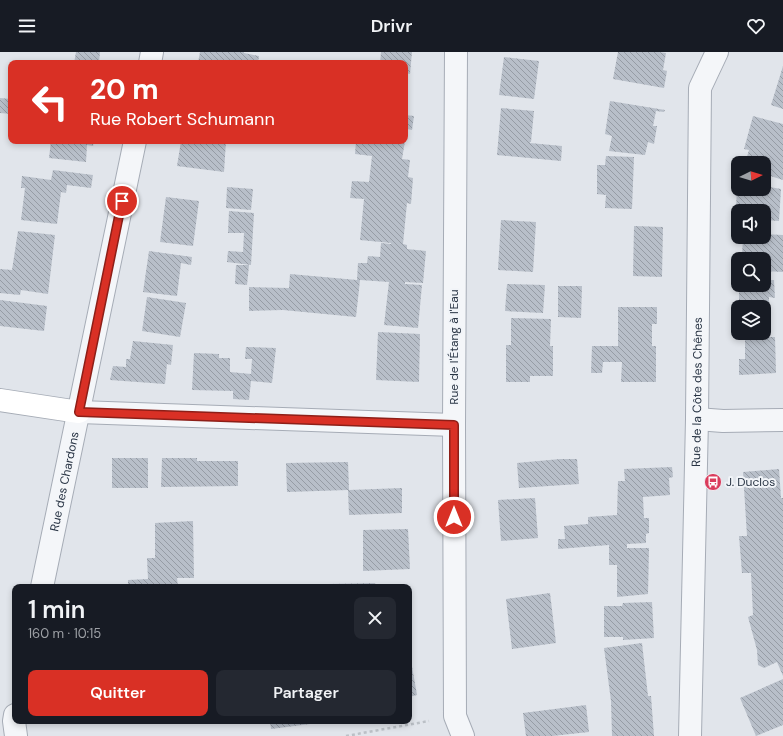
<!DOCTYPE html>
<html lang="fr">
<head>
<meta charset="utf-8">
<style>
  :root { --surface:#171b24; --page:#242831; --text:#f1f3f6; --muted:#9ea1a6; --accent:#d93025 }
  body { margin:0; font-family:"DM Sans",sans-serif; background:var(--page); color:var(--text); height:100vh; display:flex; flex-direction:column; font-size:15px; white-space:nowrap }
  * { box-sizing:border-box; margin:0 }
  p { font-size:13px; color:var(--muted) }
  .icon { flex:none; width:22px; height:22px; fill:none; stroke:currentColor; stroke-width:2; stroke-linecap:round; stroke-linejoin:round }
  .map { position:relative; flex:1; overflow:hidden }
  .details { position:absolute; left:12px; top:532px; width:400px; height:140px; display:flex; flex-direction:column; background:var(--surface); border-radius:8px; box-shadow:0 2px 6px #0003 }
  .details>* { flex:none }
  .banner { position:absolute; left:8px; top:8px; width:400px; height:84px; border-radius:8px; box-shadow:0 2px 6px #0003; background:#d93025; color:#fff; overflow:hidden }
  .needle { width:26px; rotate:85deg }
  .tools { position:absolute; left:731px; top:104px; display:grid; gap:8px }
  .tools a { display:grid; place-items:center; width:40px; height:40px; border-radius:8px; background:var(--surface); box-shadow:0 2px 6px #0003; font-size:20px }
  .pin { position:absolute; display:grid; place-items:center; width:34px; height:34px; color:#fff; margin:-17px; border:2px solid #fff; border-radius:50%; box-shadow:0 1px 4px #0007 }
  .me { position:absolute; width:44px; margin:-22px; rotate:0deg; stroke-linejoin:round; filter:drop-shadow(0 0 3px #0008) }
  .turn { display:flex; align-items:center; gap:14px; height:84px; padding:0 16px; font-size:18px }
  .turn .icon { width:52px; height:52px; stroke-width:2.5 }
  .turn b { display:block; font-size:28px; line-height:34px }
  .round { display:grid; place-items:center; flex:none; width:42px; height:42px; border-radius:8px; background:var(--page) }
  .overview { display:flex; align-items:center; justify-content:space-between; height:68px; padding:0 16px }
  h1 { font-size:24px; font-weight:600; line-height:30px }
  .button { display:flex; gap:8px; margin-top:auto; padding:8px 16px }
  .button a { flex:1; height:46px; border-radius:8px; background:var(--accent); color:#fff; font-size:16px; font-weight:600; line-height:46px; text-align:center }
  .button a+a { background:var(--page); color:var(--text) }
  header { display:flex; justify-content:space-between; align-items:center; height:52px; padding:0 16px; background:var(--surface); font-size:18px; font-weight:600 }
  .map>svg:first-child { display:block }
  .building { fill:url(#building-back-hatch) }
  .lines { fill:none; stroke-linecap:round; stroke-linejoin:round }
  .street-casing { stroke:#a6acb6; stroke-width:24 }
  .secondary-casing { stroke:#a6acb6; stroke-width:24 }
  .path { stroke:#bbc0c6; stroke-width:2.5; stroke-dasharray:3 3; stroke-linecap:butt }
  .street { stroke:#f4f6f9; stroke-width:22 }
  .secondary { stroke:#fff; stroke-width:22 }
  .route-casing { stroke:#8d1f18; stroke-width:10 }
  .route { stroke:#d93025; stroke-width:7 }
  .labels { text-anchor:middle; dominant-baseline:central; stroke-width:4; stroke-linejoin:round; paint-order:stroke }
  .street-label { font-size:12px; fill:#283444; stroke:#f1f4f8 }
  .poi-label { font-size:12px; fill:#283444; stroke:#f1f4f8; text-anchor:start }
</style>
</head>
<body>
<header><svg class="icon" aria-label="menu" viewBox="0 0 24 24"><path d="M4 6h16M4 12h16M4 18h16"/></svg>Drivr<svg class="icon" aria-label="heart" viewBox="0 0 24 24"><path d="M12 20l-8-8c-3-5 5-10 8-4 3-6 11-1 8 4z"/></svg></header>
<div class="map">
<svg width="783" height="684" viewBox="0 0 783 684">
  <defs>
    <pattern id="building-back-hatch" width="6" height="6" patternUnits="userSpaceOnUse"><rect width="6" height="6" fill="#b8bfc9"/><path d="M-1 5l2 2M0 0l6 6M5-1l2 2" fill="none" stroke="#969ca5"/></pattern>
  </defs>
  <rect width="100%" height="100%" fill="#e1e5eb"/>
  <path class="building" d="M76,0h24l-1,11h-25z
    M200,0h44v1l15,3 -1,7h-60z
    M381,0h31l-2,22 -5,-1v-10h-25z
    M618,0h41l7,1 -3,17 4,1 -3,17 -51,-9z
    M504,5l35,4 -5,38 -35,-4z
    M783,14v43l-12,-4z
    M0,46l11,1v15l-11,-1z
    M610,49l55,9 -1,2 -8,-1 -3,15h4l-3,18 -6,-2 -3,13 -36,-4 3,-15 -7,-2z
    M501,56l33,3 -3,31h-1v1l32,3 -1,15 -64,-6z
    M405,63l9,1 -2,14 -5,-1 -1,5h-1z
    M753,64l30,8v56l-19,-6v-11h-19l4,-13 -5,-1z
    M51,89h43l-1,5 -6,-1 -1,17 -37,-4z
    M181,89h45l-2,31 -47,-6z
    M356,89h49l-3,18 8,1 -2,17 5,1 -2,26 -4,-1 -4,41 4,1v4l19,2 -3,32 -18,-1v2l17,1 -4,43 -34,-3 5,-43 -29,-2 -4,37 -73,-7 -34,1v-24l40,1 1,-14 67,6 1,-17h9l1,-7 12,1 1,-14 10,1 -1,9 1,-10 -31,-3 4,-41 -14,-1 2,-17 17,1 3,-26 -17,-2z
    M606,104l28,1 -2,52 -27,-1 1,-13 -9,-1v-29h8z
    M53,118l40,5 -2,13 -24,-3 -1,8 -5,-1 -4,32 -36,-4 4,-32h-4l1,-12 29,4z
    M737,133h1v4h26v-3l17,3 -2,32 -15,-1v-9h-28z
    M227,135l26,2 -2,21 -25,-2z
    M166,145l33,4 -6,45 -33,-4z
    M229,159l25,2 -3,52 -24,-3 1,-11 15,1 1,-19h-16z
    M501,168l35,2 -3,50 -35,-2z
    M634,174l29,1 -1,50 -29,-1z
    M18,179l37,4 -7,59 -27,-4 -1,5 -20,-2v-24l12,1z
    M764,182l19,1v37l-19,-1v-12h-18l1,-3h-5l1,-19h21z
    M149,199l43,6 -1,8 -10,-2 -4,33 -34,-4z
    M236,213h13l-2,20 -12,-1z
    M764,228h10l1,18 -6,-1v40h6l1,36 -37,2v-16h6v-22h-7v-4h26v-26h-25v-22h25z
    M507,232l38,1 -2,28 -38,-2z
    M558,234h24l-1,32 -23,-1z
    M147,245l39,6 -6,34 -38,-6z
    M0,248l47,6 -3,25 -44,-5z
    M618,255h39v17h-5v22h4v36h-35l1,-20h-19l-1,11h-11l1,-27h26z
    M511,266l40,1 -1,27h3v30h-23v6h-24v-37h5z
    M378,280l42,2 -1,48 -43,-2z
    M133,289l40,4 -2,20 -4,-1 -2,20 -55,-4 3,-14 13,1v-8h4z
    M246,295l30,1 -4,35 -21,-2 -2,19 -16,-1v-8l-41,-1 2,-37 25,1v4h11v14l21,2 1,-15h-7z
    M112,406h36v30h-36z
    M162,406h35v3h41v25l-77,1z
    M560,407h17l2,25 -60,4 -2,-25z
    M348,410l1,28 53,-2v25l-53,2 -1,-25 -61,2 -1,-29z
    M672,415l1,10 -4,1 1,17 -27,2 1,21h5v15l-3,1v9l-19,1v4h22l-1,46 -31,3v-32h-8v-20l-51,4v-10h7l-1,-13 24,-2v-7l29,-2 1,-34h7l-1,-12z
    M779,417l2,29h2v178l-6,-14 -13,6 -6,-3 -1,-15 -9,-33 5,-2 -2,-42h-9l-3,-37h8l-4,-64z
    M535,446l3,40 -37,3 -3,-41z
    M193,469l1,57h-17l1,9h-50v-7l20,-1 -1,-21h8v-35z
    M408,477l2,40 -47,2v-41z
    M375,531l1,4h-48v-3z
    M550,541l6,50 -44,6 -6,-50z
    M652,550l2,36 -31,2v-3h-19v-31h18l1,-3z
    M642,591l6,53h3l3,40h-42l-1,-35 -7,-53z
    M409,603h1l7,40 -8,2z
    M783,627v46l-27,11 -16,-38z
    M586,653l3,27 -37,4h-26l-3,-23z
    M270,669h39l1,3 -39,5z"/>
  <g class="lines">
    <g class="street-casing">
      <g id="street">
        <path d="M456,0l-2,373 1,291 8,20"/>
        <path d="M150,11l2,-11"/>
        <path d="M79,360l375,13"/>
        <path d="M697,367l26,2 60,-1"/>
        <path id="s1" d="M42,535c32,-148 62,-297 93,-446"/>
        <path d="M15,663l-1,6 2,15"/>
        <path id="s2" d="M690,684l7,-317 3,-331 17,-36"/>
      </g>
    </g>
    <g class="secondary-casing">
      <path id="secondary" d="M0,348l79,12"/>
    </g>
    <path class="path" d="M346,684l83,-15"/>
    <use href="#street" class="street"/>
    <use href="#secondary" class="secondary"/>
  </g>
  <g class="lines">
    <g class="route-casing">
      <path id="route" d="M122,149l-43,211 375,13v92"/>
    </g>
    <use href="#route" class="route"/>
  </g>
  <defs>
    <g id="bus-disc" transform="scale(0.9)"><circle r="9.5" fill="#da3c5c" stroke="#f1f4f8"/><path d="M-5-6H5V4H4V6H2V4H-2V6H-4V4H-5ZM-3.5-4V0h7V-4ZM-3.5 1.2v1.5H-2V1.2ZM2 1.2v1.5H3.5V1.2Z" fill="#fff"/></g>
  </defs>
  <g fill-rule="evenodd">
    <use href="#bus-disc" x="713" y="430"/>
  </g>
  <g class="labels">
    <g class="street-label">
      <text transform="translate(454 295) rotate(-90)">Rue de l'Étang à l'Eau</text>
      <text stroke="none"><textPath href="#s2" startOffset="344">Rue de la Côte des Chênes</textPath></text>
      <text stroke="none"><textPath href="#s1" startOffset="108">Rue des Chardons</textPath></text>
    </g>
    <g class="poi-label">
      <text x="726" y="430">J. Duclos</text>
    </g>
  </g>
</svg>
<div class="tools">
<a><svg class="needle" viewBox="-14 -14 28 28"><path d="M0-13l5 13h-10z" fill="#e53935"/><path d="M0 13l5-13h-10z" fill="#9ea1a6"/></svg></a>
<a><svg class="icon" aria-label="sound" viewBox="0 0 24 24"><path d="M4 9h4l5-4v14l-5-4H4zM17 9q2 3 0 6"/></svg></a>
<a><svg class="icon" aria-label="search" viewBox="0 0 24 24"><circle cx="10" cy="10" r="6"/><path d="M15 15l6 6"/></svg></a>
<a><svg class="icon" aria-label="layers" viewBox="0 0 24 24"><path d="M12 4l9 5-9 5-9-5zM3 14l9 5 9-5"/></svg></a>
</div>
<div class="pin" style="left:122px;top:149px;background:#d93025"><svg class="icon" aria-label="arrive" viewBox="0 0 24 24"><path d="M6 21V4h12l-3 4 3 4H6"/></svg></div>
<svg class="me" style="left:454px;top:465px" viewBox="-20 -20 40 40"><circle r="17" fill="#d93025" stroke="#fff" stroke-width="3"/><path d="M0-11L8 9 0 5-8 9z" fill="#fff"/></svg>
<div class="banner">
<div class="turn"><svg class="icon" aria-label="left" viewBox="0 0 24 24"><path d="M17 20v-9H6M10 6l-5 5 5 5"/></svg><div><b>20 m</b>Rue Robert Schumann</div></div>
</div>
<section class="details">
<div class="overview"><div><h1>1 min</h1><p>160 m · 10:15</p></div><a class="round"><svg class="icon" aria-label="close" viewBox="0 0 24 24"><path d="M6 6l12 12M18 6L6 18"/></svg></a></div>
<div class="button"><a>Quitter</a><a>Partager</a></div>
</section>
</div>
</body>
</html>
